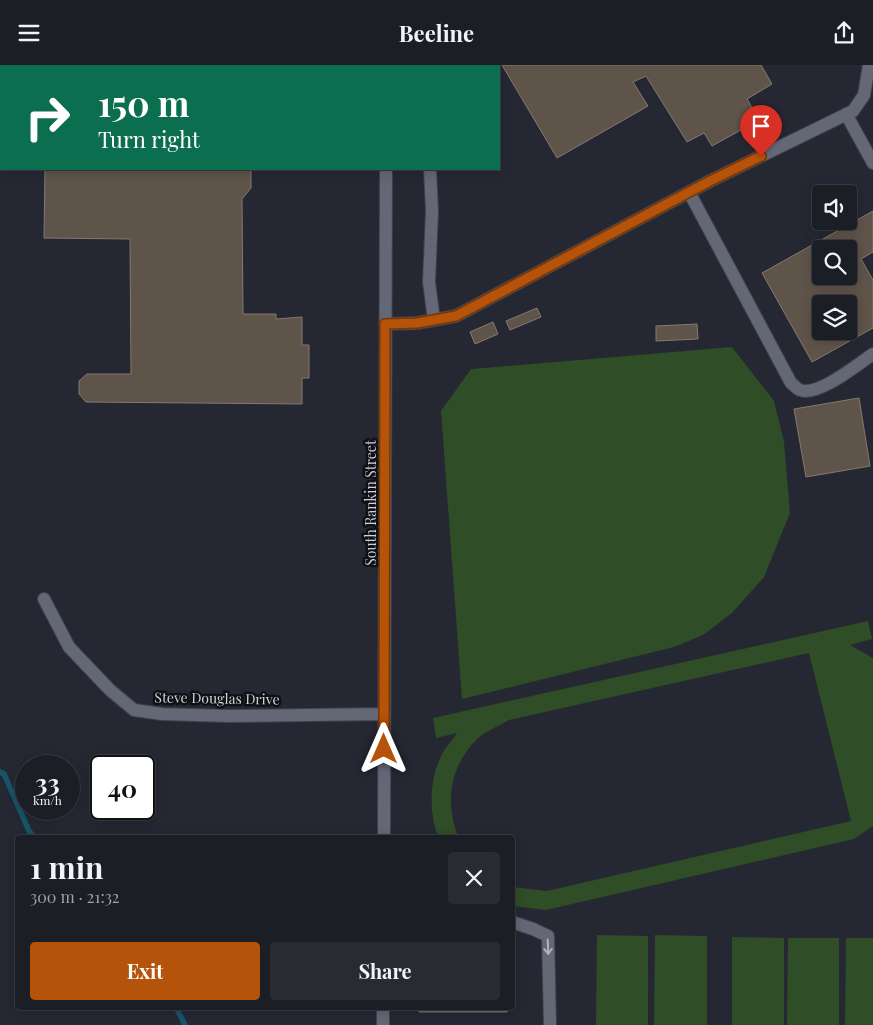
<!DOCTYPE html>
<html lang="en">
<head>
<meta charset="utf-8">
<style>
  :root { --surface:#1c1e26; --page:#292b32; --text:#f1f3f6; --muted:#a0a2a7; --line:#3a3c43; --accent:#b45309 }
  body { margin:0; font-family:"Playfair Display",serif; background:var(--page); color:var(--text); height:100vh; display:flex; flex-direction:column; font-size:19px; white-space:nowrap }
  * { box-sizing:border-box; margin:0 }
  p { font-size:16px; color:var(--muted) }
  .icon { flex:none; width:28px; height:28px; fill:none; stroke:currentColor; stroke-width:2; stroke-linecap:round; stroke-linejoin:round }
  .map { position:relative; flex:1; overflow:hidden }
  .panel { position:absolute; left:15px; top:770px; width:500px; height:175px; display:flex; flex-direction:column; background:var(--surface); border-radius:5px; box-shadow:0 2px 12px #0003,0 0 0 1px var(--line) }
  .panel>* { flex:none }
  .guide { position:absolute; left:0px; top:0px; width:500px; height:105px; box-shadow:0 2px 12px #0003,0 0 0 1px var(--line); background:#0b6e4f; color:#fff; overflow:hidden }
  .buttons { position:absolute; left:812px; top:120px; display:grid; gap:10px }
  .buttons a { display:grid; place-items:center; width:45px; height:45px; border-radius:5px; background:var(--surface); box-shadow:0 2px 12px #0003,0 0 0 1px var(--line); font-size:25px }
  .speed { position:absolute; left:15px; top:690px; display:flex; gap:10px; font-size:25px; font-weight:700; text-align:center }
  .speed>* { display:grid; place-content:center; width:65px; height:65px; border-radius:50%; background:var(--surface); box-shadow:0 2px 12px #0003,0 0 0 1px var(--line); line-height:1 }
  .speed small { font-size:12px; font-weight:400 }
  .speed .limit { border:2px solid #111; border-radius:8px; background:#fff; color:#111 }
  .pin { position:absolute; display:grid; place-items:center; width:42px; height:42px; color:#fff; margin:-51px -21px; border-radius:50% 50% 50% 0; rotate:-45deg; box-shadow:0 0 5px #0007 }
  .pin .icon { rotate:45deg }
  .me { position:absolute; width:55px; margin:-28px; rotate:0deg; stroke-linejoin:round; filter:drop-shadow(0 0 4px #0008) }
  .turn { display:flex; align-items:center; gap:18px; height:105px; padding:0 15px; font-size:22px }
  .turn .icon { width:65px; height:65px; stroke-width:2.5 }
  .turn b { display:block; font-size:35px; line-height:42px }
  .round { display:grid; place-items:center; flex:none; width:52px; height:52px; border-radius:5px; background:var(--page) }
  .summary { display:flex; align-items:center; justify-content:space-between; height:85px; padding:0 15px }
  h1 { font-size:30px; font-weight:700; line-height:38px }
  .primary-button { display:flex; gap:10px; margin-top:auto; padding:10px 15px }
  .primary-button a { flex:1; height:58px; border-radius:5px; background:var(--accent); color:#fff; font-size:20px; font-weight:700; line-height:58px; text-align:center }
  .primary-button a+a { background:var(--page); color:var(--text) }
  header { display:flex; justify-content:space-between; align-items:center; height:65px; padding:0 15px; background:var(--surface); font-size:22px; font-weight:700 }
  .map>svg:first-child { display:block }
  .green { fill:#2f4d26 }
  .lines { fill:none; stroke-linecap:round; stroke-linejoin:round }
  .stream { stroke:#175568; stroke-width:5.5 }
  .building { fill:#5f544a; stroke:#86796f; fill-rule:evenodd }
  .minor-casing { stroke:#40434d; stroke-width:14 }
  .minor { stroke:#646775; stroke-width:12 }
  .oneway { stroke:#b0b2bc }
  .route-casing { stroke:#753606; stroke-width:12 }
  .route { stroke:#b45309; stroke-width:9 }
  .labels { text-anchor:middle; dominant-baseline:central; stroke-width:5; stroke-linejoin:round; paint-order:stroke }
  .street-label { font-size:14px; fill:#d0d2da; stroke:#101116 }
</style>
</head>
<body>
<header><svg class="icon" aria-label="menu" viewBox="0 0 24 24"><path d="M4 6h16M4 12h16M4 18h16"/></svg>Beeline<svg class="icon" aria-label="share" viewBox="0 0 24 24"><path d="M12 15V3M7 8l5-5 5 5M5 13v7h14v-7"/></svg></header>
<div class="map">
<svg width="873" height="960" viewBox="0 0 873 960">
  <rect width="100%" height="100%" fill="#252833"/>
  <path class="green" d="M732,282l42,54 10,41 6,71 -26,64 -32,36 -29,22 -29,12 -212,52 -21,-288 30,-42z
    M868,556l4,18 -22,6 23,13v168l-19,13 -308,71 -33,-4v-19l34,4 304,-70 -42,-168 -300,67c-10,6 -25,12 -33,20 -27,29 -31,62 -18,97h-20c-9,-25 -9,-56 3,-81 4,-8 11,-15 16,-23l-21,5 -3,-20z
    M597,870l51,1v89h-52z
    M655,870l52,1v89h-53z
    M732,872l52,1v87h-52z
    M788,873h51v87h-52z
    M846,873h27v87h-28z"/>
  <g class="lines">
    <path class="stream" d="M0,707l4,2 25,57 5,6
      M176,942l9,18"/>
  </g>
  <path class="building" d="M502,0h259l11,19 -25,15 12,21 -47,26 -8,-13 -17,9 -41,-66 -13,6 15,24 -91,52z
    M45,104h206v19l-9,11 1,115h33v5l26,-2v28h7v33h-7v26l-216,-2 -7,-8v-13l8,-7h44l-1,-135 -86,-1z
    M873,146v41l-12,7 12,21v48l-61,34 -50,-89zM821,184h28v27h-28zM821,239h28v27h-28z
    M537,243l4,9 -31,13 -4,-9z
    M493,257l5,12 -23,10 -5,-12z
    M697,259l1,15 -42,2v-15z
    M859,333l11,68 -64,11 -12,-68z
    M419,942h88v5h-88z"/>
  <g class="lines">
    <g class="minor-casing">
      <path id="minor" d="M385,0v1
        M474,0l1,1
        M0,31h1
        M846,49l27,49
        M430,104l2,42 -3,71 5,38
        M689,127l102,191c3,2 6,6 9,7 18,7 58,-26 73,-36
        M385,259l32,-1 39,-7 254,-135 143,-70 11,-16 5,-30
        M44,534l25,48 41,43 24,20 28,4 67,2 155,-2
        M384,772l2,-668
        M512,857l21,7 15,7 2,89
        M383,960v-18"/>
    </g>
    <use href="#minor" class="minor"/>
  </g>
  <defs><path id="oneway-shaft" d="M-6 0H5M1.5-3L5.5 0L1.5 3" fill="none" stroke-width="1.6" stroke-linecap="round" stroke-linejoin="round" transform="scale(1.25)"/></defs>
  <use class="oneway" href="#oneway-shaft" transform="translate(548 882) rotate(88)"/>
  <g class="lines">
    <g class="route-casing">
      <path id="route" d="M384,684l1,-425 32,-1 39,-7 254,-135 51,-25"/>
    </g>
    <use href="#route" class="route"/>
  </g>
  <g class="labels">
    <g class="street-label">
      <text transform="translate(370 438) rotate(-90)">South Rankin Street</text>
      <text transform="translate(217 633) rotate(1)">Steve Douglas Drive</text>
    </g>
  </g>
</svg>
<div class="buttons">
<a><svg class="icon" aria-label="sound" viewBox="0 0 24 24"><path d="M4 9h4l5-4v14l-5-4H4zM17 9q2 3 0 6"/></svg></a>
<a><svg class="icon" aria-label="search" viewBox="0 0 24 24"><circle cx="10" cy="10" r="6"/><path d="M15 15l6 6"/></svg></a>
<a><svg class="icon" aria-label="layers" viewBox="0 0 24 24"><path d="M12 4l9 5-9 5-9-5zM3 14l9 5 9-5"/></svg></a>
</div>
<div class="speed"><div>33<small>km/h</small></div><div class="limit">40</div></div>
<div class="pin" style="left:761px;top:91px;background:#d93025"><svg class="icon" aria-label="arrive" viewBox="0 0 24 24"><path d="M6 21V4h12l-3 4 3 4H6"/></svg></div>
<svg class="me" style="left:384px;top:684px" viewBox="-20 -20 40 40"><path d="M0-17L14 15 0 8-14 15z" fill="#b45309" stroke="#fff" stroke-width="4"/></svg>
<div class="guide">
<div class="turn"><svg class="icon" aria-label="right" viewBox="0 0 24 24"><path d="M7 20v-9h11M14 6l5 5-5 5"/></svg><div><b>150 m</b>Turn right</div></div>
</div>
<section class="panel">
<div class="summary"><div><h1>1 min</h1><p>300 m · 21:32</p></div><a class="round"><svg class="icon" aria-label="close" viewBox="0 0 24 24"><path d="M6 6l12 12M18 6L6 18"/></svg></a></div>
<div class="primary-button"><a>Exit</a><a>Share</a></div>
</section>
</div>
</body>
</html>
